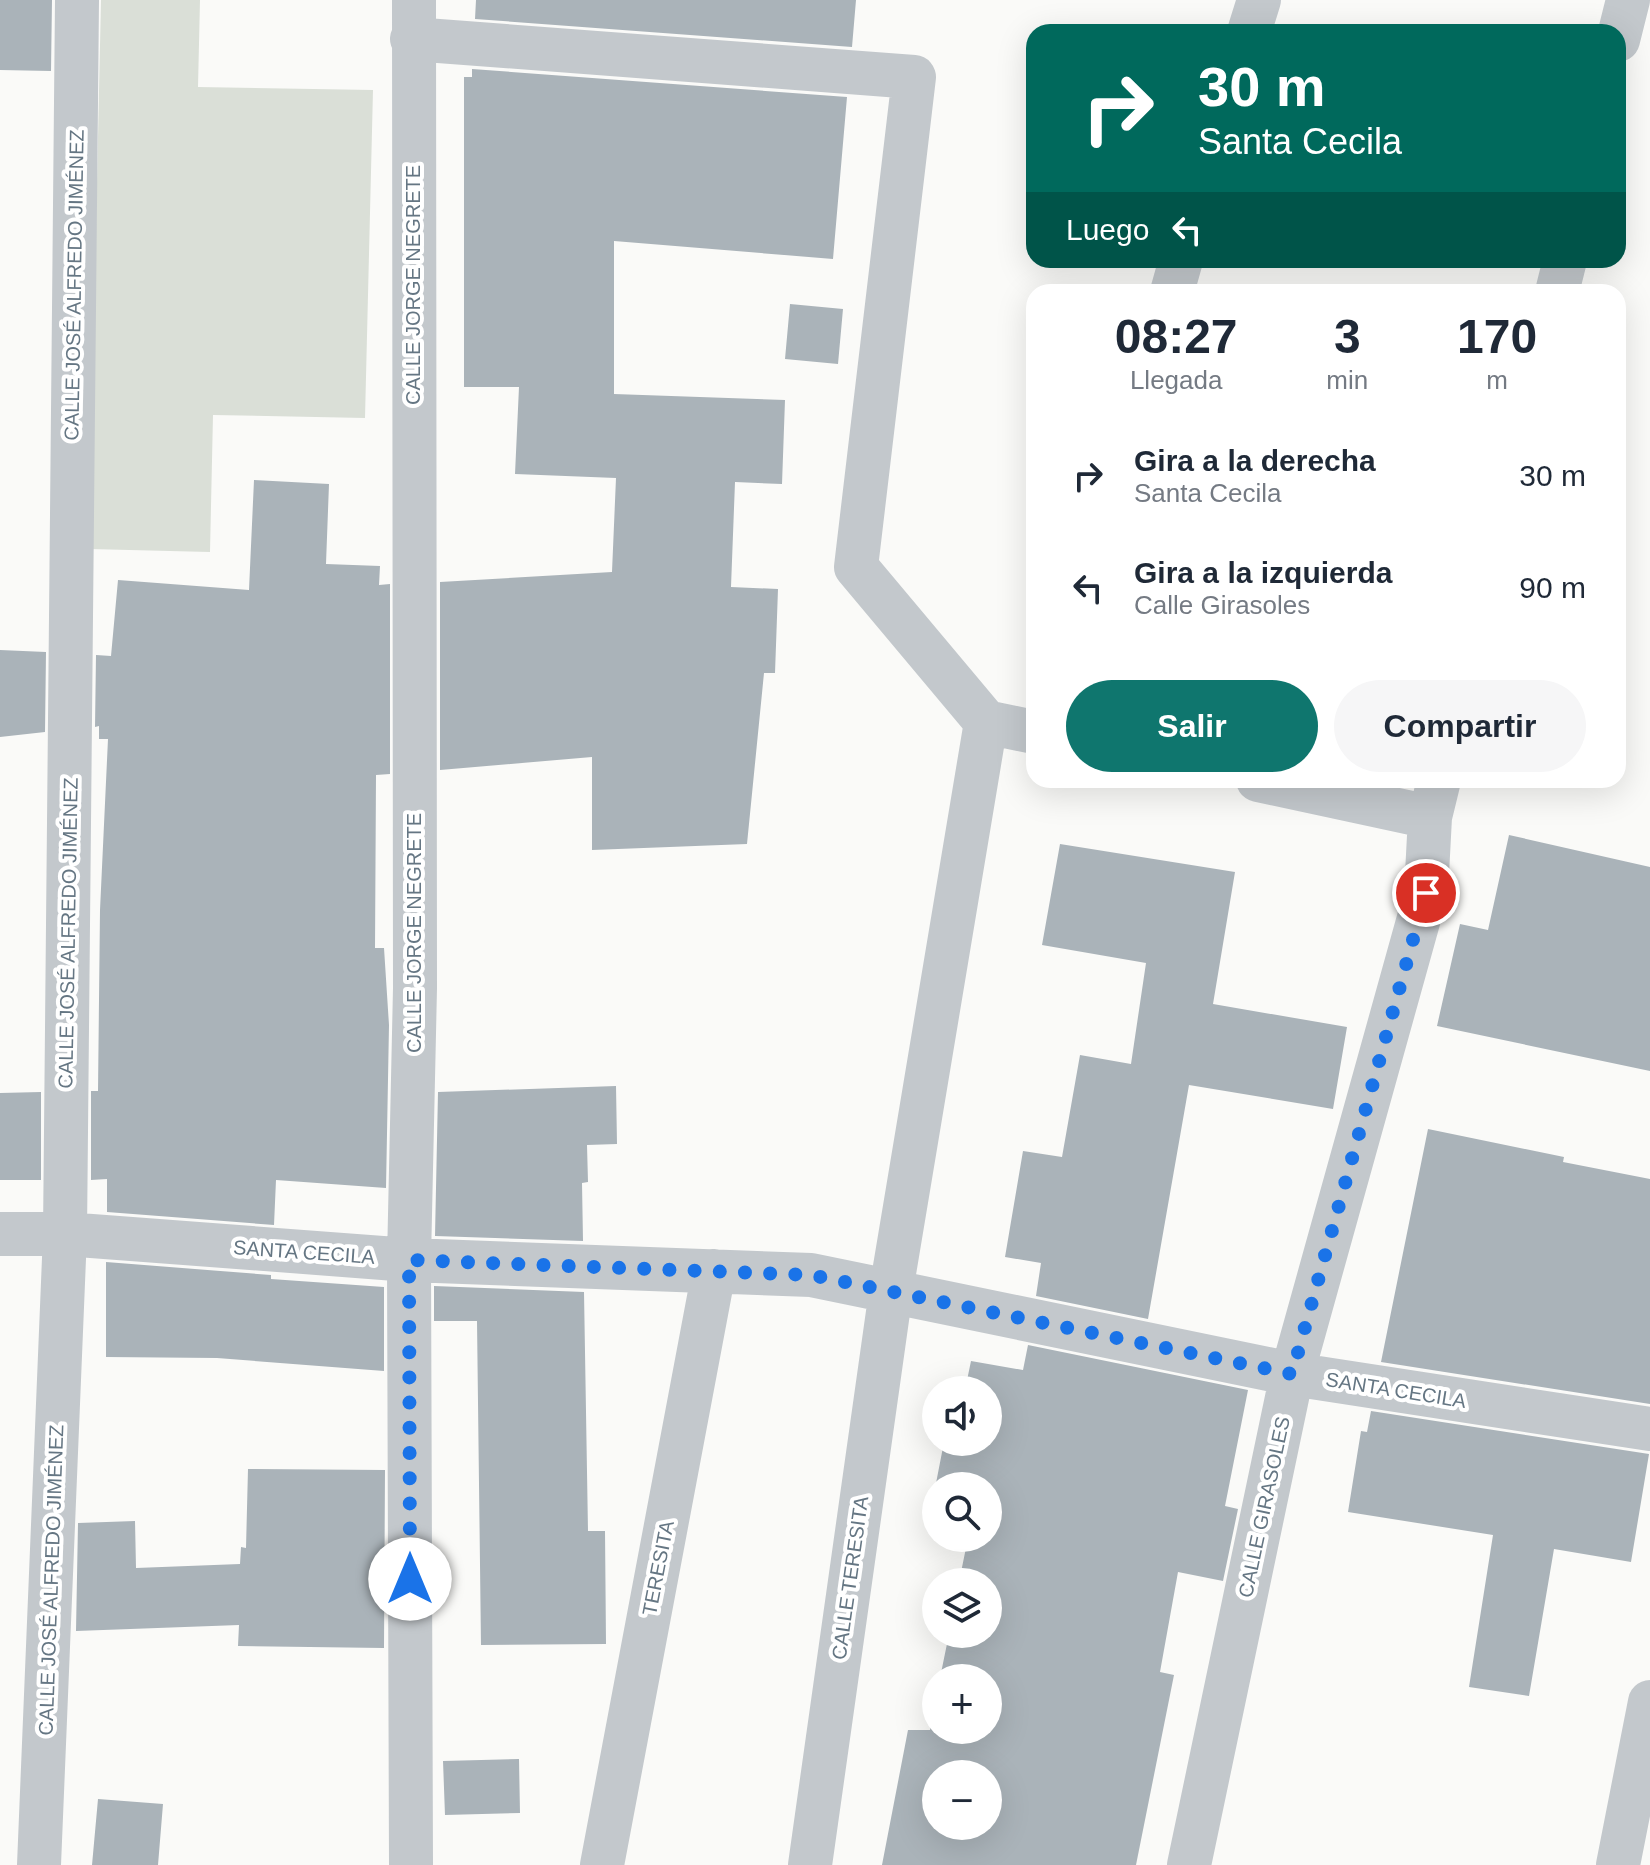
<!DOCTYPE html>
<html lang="es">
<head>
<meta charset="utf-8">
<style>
  :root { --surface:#fff; --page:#f6f6f7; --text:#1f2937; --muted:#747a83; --accent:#0f766e }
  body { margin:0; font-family:Arial,sans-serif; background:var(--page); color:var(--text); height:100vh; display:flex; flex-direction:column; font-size:30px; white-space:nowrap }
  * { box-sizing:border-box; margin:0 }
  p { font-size:26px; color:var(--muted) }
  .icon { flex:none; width:44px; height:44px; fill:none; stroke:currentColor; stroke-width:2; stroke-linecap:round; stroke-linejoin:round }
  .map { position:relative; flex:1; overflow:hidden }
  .details { position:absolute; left:1026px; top:284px; width:600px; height:504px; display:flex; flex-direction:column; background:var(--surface); border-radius:24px; box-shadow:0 8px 32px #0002 }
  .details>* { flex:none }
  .hud { position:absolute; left:1026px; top:24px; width:600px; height:244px; border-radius:24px; box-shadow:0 8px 32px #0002; background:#00695c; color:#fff; overflow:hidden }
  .tools { position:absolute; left:922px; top:1376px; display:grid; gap:16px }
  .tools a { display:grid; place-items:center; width:80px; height:80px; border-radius:50%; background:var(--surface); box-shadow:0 8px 32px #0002; font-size:40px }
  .pin { position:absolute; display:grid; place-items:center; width:68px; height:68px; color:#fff; margin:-34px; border:4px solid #fff; border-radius:50%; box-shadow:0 2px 8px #0007 }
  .me { position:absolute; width:88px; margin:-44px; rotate:0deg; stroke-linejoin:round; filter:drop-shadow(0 0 6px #0008) }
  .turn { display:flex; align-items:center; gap:28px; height:168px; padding:0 40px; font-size:36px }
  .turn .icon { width:104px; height:104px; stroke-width:2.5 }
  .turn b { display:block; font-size:56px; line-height:68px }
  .then { display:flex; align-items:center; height:76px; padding:0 40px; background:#0003; gap:16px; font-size:30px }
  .eta { display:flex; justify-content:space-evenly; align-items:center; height:136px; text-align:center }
  .eta b { font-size:48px; font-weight:600; line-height:56px }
  .button { display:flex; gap:16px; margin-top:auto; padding:16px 40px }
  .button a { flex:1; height:92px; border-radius:48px; background:var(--accent); color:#fff; font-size:32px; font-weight:600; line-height:92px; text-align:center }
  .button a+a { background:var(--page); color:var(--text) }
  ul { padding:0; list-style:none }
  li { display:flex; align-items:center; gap:24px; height:112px; padding:0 40px }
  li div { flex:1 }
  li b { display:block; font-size:30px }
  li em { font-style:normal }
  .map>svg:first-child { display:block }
  .green { fill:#dadfd7 }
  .building { fill:#aab3b9; fill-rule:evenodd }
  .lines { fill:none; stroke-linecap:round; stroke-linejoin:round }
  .minor { stroke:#c3c8cc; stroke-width:44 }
  .route { stroke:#1a73e8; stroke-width:14; stroke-dasharray:0 25.2 }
  .labels { text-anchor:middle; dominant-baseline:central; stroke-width:8; stroke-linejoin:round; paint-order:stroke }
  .street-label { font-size:20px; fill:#657683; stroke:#fff }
</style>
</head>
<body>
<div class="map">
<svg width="1650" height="1865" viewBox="0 0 1650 1865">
  <rect width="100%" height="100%" fill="#fafaf8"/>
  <path class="green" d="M101,0h99l-2,87 175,3 -8,328 -152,-3 -3,137 -121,-3z"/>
  <path class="building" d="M0,0h52l-1,71 -51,-1z
    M476,0h380l-4,47 -377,-28z
    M472,69l375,28 -14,162 -219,-18v153l171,6 -3,84 -47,-2 -4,105 47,2 -3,84h-11l-17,171 -155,6v-93l-152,13v-188l172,-10 4,-94 -101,-4 4,-87h-55v-310h8z
    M790,304l53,5 -5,55 -53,-5z
    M254,480l75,4 -3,80 54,2 -1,19 11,-1v190l-14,1 -1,173h9l5,77 -3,163 -110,-8 -2,45 -167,-13v-33l-16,1v-89h7l2,-181 8,-171h-9v-13l-4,1 1,-72 15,1 7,-76 131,10z
    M0,650l46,2 -1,80 -45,5z
    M1509,835l141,32v204l-213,-45 23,-102 28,6z
    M1060,844l175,28 -22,132 134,23 -14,82 -144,-24 -41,234 -112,-23 5,-33 -36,-6 18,-106 39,6 18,-102 51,9 15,-101 -104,-18z
    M616,1086l1,58 -30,1 1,37 -6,1 1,58 -148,-5 3,-144z
    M41,1092v88h-41v-87z
    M1428,1129l136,28 -1,5 87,17v225l-269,-42z
    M106,1262l165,13v4l113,8v84l-167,-13 -111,-1z
    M434,1286l150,6 4,239h17l1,113 -125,1 -4,-324h-43z
    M1028,1345l220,45 -23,116 13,3 -15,72 -45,-9 -18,100 14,3 -38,190h-254l26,-135h22l6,-30v30h52v-52h-48l9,-44h39v-52h-29l9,-44h20v-52h-52v24l-5,-1 13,-67h44v-52h-23l6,-29 52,9zM936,1774h52v52h-52z
    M1371,1411l278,43 -18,108 -77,-13 -25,147 -60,-9 24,-152 -145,-23 13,-81 6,1z
    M248,1469l137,1 -1,178 -146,-2 1,-21 -163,6 2,-108 57,-2 1,47 104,-4 1,-17 5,1z
    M519,1759l1,54 -75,2 -2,-54z
    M98,1799l65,5 -5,61h-66z"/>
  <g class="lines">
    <path class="minor" d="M1249,32l10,-32
      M412,39l502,38 -58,490 130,155 -95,569 -81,574
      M1618,40l10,-40
      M1172,292l9,-32
      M1557,292l8,-32
      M986,722l48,10
      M1258,780l172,37
      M0,1234h65l344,26 402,15 481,99 358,55
      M39,1865l26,-631 12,-1234
      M411,1865l-2,-605 6,-272 -1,-988
      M602,1865l112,-594
      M1189,1865l103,-491 134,-481 4,-76 9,-37
      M1618,1865l32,-163"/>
  </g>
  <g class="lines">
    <path class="route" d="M410,1579l-1,-319 402,15 481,99 134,-481"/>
  </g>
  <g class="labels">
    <g class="street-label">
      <text transform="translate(74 285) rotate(-89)">CALLE JOSÉ ALFREDO JIMÉNEZ</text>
      <text transform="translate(413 285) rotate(-90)">CALLE JORGE NEGRETE</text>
      <text transform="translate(68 933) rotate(-89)">CALLE JOSÉ ALFREDO JIMÉNEZ</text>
      <text transform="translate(414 933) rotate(-90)">CALLE JORGE NEGRETE</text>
      <text transform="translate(304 1252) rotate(4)">SANTA CECILA</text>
      <text transform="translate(1396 1390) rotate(9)">SANTA CECILA</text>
      <text transform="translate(1264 1507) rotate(-78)">CALLE GIRASOLES</text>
      <text transform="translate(658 1568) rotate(-79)">TERESITA</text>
      <text transform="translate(850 1578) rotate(-82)">CALLE TERESITA</text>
      <text transform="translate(51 1580) rotate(-88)">CALLE JOSÉ ALFREDO JIMÉNEZ</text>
    </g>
  </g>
</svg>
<div class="tools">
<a><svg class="icon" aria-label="sound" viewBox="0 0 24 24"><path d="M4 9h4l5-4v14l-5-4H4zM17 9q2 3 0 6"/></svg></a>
<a><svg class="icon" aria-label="search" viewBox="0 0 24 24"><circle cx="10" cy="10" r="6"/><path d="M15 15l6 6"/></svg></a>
<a><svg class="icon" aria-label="layers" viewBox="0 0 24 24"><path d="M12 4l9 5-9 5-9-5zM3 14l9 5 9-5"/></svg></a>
<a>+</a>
<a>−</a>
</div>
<div class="pin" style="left:1426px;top:893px;background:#d93025"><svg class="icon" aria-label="arrive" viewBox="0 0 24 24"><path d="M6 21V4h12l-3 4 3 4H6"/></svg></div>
<svg class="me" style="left:410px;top:1579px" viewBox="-20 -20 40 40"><circle r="19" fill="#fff"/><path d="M0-13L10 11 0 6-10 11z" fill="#1a73e8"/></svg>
<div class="hud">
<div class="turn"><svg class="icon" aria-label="right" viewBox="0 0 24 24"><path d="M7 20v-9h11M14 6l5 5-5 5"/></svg><div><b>30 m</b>Santa Cecila</div></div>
<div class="then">Luego<svg class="icon" aria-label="left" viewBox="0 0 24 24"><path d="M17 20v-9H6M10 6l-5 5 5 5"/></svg></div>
</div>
<section class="details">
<div class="eta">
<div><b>08:27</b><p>Llegada</p></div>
<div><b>3</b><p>min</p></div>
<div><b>170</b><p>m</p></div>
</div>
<ul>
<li><svg class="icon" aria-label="right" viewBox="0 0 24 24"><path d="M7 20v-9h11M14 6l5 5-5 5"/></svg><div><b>Gira a la derecha</b><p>Santa Cecila</p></div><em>30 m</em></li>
<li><svg class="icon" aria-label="left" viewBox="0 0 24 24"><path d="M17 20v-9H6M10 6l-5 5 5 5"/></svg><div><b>Gira a la izquierda</b><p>Calle Girasoles</p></div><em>90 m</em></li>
</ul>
<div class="button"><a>Salir</a><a>Compartir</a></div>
</section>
</div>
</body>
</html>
